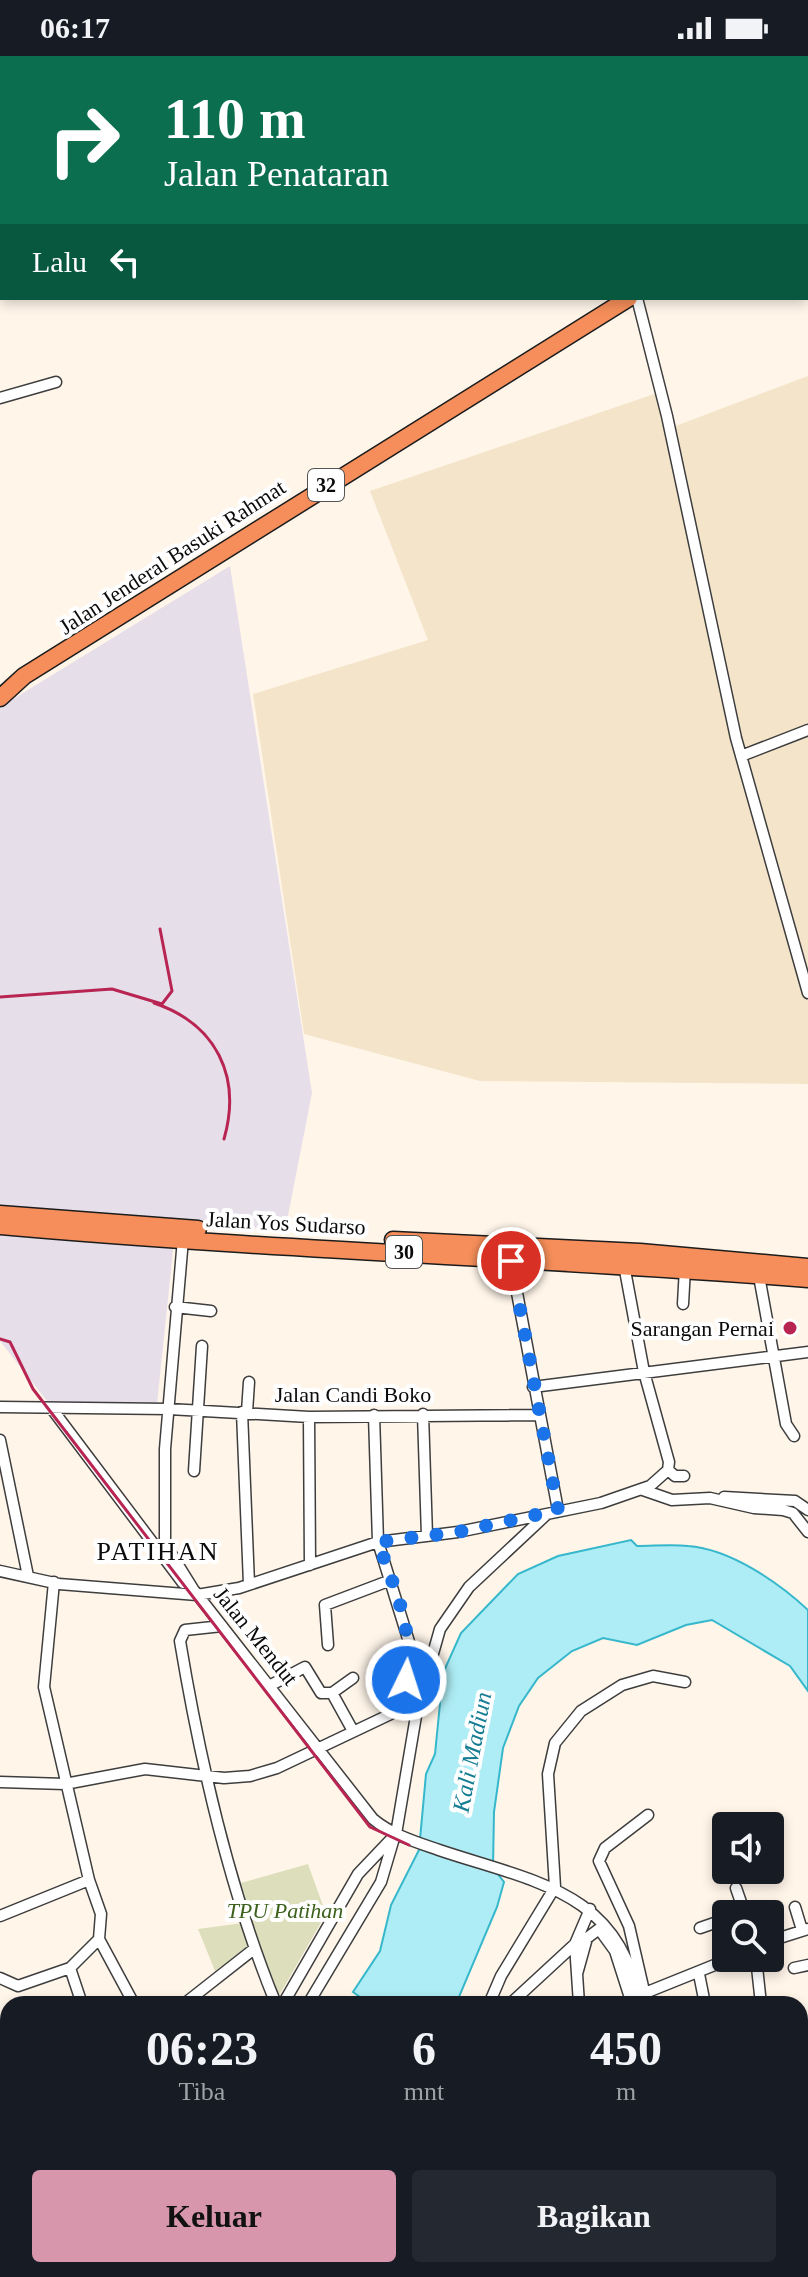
<!DOCTYPE html>
<html lang="id">
<head>
<meta charset="utf-8">
<style>
  :root { --surface:#171b24; --page:#242831; --text:#f1f3f6; --muted:#9ea1a6; --accent:#d896ad }
  body { margin:0; font-family:Georgia,serif; background:var(--page); color:var(--text); height:100vh; display:flex; flex-direction:column; font-size:30px; white-space:nowrap }
  * { box-sizing:border-box; margin:0 }
  p { font-size:26px; color:var(--muted) }
  .icon { flex:none; width:44px; height:44px; fill:none; stroke:currentColor; stroke-width:2; stroke-linecap:round; stroke-linejoin:round }
  .map { position:relative; flex:1; overflow:hidden }
  .side { position:absolute; left:0px; top:1940px; width:808px; height:282px; display:flex; flex-direction:column; background:var(--surface); border-radius:24px 24px 0 0; box-shadow:0 4px 12px #0003 }
  .side>* { flex:none }
  .top-card { position:absolute; left:0px; top:0px; width:808px; height:244px; box-shadow:0 4px 12px #0003; background:#0b6e4f; color:#fff; overflow:hidden }
  .buttons { position:absolute; left:712px; top:1756px; display:grid; gap:16px }
  .buttons a { display:grid; place-items:center; width:72px; height:72px; border-radius:8px; background:var(--surface); box-shadow:0 4px 12px #0003; font-size:40px }
  .pin { position:absolute; display:grid; place-items:center; width:68px; height:68px; color:#fff; margin:-34px; border:4px solid #fff; border-radius:50%; box-shadow:0 2px 8px #0007 }
  .me { position:absolute; width:88px; margin:-44px; rotate:4deg; stroke-linejoin:round; filter:drop-shadow(0 0 6px #0008) }
  .turn { display:flex; align-items:center; gap:28px; height:168px; padding:0 32px; font-size:36px }
  .turn .icon { width:104px; height:104px; stroke-width:2.5 }
  .turn b { display:block; font-size:56px; line-height:68px }
  .then { display:flex; align-items:center; height:76px; padding:0 32px; background:#0003; gap:16px; font-size:30px }
  .eta { display:flex; justify-content:space-evenly; align-items:center; height:136px; text-align:center }
  .eta b { font-size:48px; font-weight:800; line-height:56px }
  .button { display:flex; gap:16px; margin-top:auto; padding:16px 32px }
  .button a { flex:1; height:92px; border-radius:8px; background:var(--accent); color:#111; font-size:32px; font-weight:800; line-height:92px; text-align:center }
  .button a+a { background:var(--page); color:var(--text) }
  .status { display:flex; justify-content:space-between; align-items:center; height:56px; padding:0 40px; background:var(--surface); direction:ltr }
  .status svg { height:22px; fill:currentColor }
  .map>svg:first-child { display:block }
  .industrial { fill:#e6dfea }
  .farmland { fill:#f4e5ca }
  .cemetery { fill:#dddfbc }
  .water { fill:#aeedf5; stroke:#36b7cb; stroke-width:2 }
  .lines { fill:none; stroke-linecap:round; stroke-linejoin:round }
  .river { stroke:#aeedf5; stroke-width:16 }
  .minor-casing { stroke:#3e3e3e; stroke-width:13 }
  .tertiary-casing { stroke:#3e3e3e; stroke-width:15 }
  .trunk-casing { stroke:#1c1c1c; stroke-width:19 }
  .minor { stroke:#fff; stroke-width:10 }
  .tertiary { stroke:#fff; stroke-width:12 }
  .trunk { stroke:#f58e5a; stroke-width:16 }
  .rail { stroke:#b92553; stroke-width:3 }
  .route { stroke:#1a73e8; stroke-width:14; stroke-dasharray:0 25.2 }
  .poi-dot { fill:#b92553; stroke:#fff; stroke-width:3 }
  .labels { text-anchor:middle; dominant-baseline:central; stroke-width:8; stroke-linejoin:round; paint-order:stroke }
  .shield { fill:#fff; stroke:#545454; stroke-width:2 }
  .shield-label { font-size:20px; font-weight:bold; fill:#0b0b0b }
  .street-label { font-size:22px; fill:#0b0b0b; stroke:#fff }
  .poi-label { font-size:22px; fill:#0b0b0b; stroke:#fff; text-anchor:end }
  .park-label { font-size:22px; font-style:italic; fill:#3d611d; stroke:#fff }
  .water-label { font-size:24px; font-style:italic; fill:#167d93; stroke:#fff }
  .quarter-label { font-size:26px; letter-spacing:2px; fill:#0b0b0b; stroke:#fff }
</style>
</head>
<body>
<div class="status"><b>06:17</b><svg viewBox="0 0 49 12"><path d="M0 12V9h3v3zM5 12V6h3v6zM10 12V3h3v9zM15 12V0h3v12zM26 1h20v11H26zM47 4h2v5h-2z"/></svg></div>
<div class="map">
<svg width="808" height="2221" viewBox="0 0 808 2221">
  <rect width="100%" height="100%" fill="#fff5e9"/>
  <path class="industrial" d="M230,510l82,527 -27,138 -109,-9 -19,182 -110,-3 -47,-60v-634z"/>
  <path class="farmland" d="M0,0h296l-294,2 -2,109z
    M808,320v708l-328,-3 -176,-47 -51,-340 175,-54 -58,-149 287,-98 8,37z"/>
  <path class="cemetery" d="M308,1808l18,50 -49,85 -17,-37 -19,-79z
    M243,1867l6,24 -34,24 -17,-42z"/>
  <path class="water" d="M631,1484l6,6c17,0 34,-2 51,0 42,3 90,36 120,64v81l-18,-25 -78,-46 -26,5 -49,20 -34,-7 -31,13 -34,27 -19,28 -16,42 -9,64 -1,56 11,14 -7,25 -41,97h-86l-17,-12 27,-41 11,-46 28,-55 7,-76 9,-20 8,-81 18,-40 57,-59 40,-18z"/>
  <g class="lines">
    <path class="river" d="M330,2l5,-2
      M0,126h2
      M0,2150l8,4"/>
    <g class="minor-casing">
      <path id="minor" d="M357,2l5,-2
        M0,139h2
        M637,242l30,118 69,322 72,255
        M0,342l56,-16
        M741,700l67,-26
        M183,1183l-18,210v95l28,45 180,230c19,16 43,23 66,31 92,31 183,41 200,154
        M511,1205l47,249
        M759,1220l27,148 8,12
        M683,1248l2,-36
        M175,1251l36,4
        M533,1331l275,-35
        M0,1351l169,2 140,8 228,-2
        M52,1353l131,174
        M242,1356l7,172
        M247,1356l2,-30
        M423,1358l4,122
        M309,1361l1,148
        M0,1384l28,136
        M668,1414l7,6h9
        M194,1415l8,-125
        M643,1434l29,10 38,-2 44,10 29,2 10,3 15,19
        M724,1441l71,4 13,9
        M0,1515l59,13 138,11 42,-7 139,-46 80,-10 143,-29 49,-17 18,-16 1,-8 -25,-90 -20,-107
        M54,1526l-10,105 45,193 12,34 -2,25
        M222,1570l-37,4 -5,11c20,120 50,251 96,363
        M328,1589l-3,-40 66,-25
        M271,1629l34,-18 16,26h11
        M353,1675l-21,-38 21,-15
        M0,1726l65,2 80,-15 79,9 26,-2 27,-8 118,-56 7,-10 8,-57 -32,-103 -4,-127
        M736,1832l9,26
        M795,1851l7,23
        M0,1860l89,-36
        M700,1872l26,-9
        M99,1883l35,65
        M770,1885l38,-12
        M756,1902l5,46
        M794,1912l14,-3
        M577,1918l10,-36 12,-9 16,22 17,53
        M699,1918l6,30
        M0,1922l18,8 52,-18
        M645,1937l87,-35
        M82,1948l-12,-36 29,-29
        M184,1948l70,-55
        M283,1948l75,-130 38,-40 21,-124 23,-81 29,-42 78,-73
        M308,1948l73,-122 13,-44
        M489,1948l12,-28 54,-89 -7,-113 7,-31 26,-32 41,-26 31,-9 32,6
        M510,1948l65,-60
        M579,1948l-4,-60 15,-35
        M647,1948l-18,-78 -30,-65 6,-13 43,-33
        M807,2029l1,12
        M0,2034l8,10
        M800,2088h8
        M338,2214l2,7
        M678,2214l1,7
        M529,2221l9,-7"/>
    </g>
    <g class="tertiary-casing">
      <path id="tertiary" d="M800,2149h8
        M418,2214l1,7"/>
    </g>
    <g class="trunk-casing">
      <path id="trunk" d="M806,171l2,-1
        M0,642l24,-22 605,-378
        M0,1158l198,15
        M0,1170c269,24 539,32 808,53
        M393,1184l247,12 168,15"/>
    </g>
    <use href="#minor" class="minor"/>
    <use href="#tertiary" class="tertiary"/>
    <use href="#trunk" class="trunk"/>
    <path class="rail" d="M0,941l112,-8 50,15 10,-13 -12,-62
      M154,947c62,21 88,73 70,136
      M0,1283l10,3 23,47 337,438 39,18"/>
  </g>
  <g class="lines">
    <path class="route" d="M406,1624c9,-50 -12,-92 -28,-138l80,-10 100,-22 -47,-249"/>
  </g>
  <circle class="poi-dot" cx="790" cy="1272" r="8"/>
  <g class="labels">
    <g class="shield">
      <rect x="308" y="413" width="36" height="32" rx="6"/>
      <rect x="386" y="1180" width="36" height="32" rx="6"/>
    </g>
    <g class="shield-label">
      <text x="326" y="429">32</text>
      <text x="404" y="1196">30</text>
    </g>
    <g class="street-label">
      <text transform="translate(172 501) rotate(-33)">Jalan Jenderal Basuki Rahmat</text>
      <text transform="translate(286 1167) rotate(3)">Jalan Yos Sudarso</text>
      <text x="353" y="1338">Jalan Candi Boko</text>
      <text transform="translate(256 1580) rotate(51)">Jalan Mendut</text>
    </g>
    <g class="poi-label">
      <text x="774" y="1272">Sarangan Pernai</text>
    </g>
    <g class="park-label">
      <text x="285" y="1854">TPU Patihan</text>
    </g>
    <g class="water-label">
      <text transform="translate(472 1696) rotate(-79)">Kali Madiun</text>
    </g>
    <g class="quarter-label">
      <text x="158" y="1495">PATIHAN</text>
    </g>
  </g>
</svg>
<div class="buttons">
<a><svg class="icon" aria-label="sound" viewBox="0 0 24 24"><path d="M4 9h4l5-4v14l-5-4H4zM17 9q2 3 0 6"/></svg></a>
<a><svg class="icon" aria-label="search" viewBox="0 0 24 24"><circle cx="10" cy="10" r="6"/><path d="M15 15l6 6"/></svg></a>
</div>
<div class="pin" style="left:511px;top:1205px;background:#d93025"><svg class="icon" aria-label="arrive" viewBox="0 0 24 24"><path d="M6 21V4h12l-3 4 3 4H6"/></svg></div>
<svg class="me" style="left:406px;top:1624px" viewBox="-20 -20 40 40"><circle r="17" fill="#1a73e8" stroke="#fff" stroke-width="3"/><path d="M0-11L8 9 0 5-8 9z" fill="#fff"/></svg>
<div class="top-card">
<div class="turn"><svg class="icon" aria-label="right" viewBox="0 0 24 24"><path d="M7 20v-9h11M14 6l5 5-5 5"/></svg><div><b>110 m</b>Jalan Penataran</div></div>
<div class="then">Lalu<svg class="icon" aria-label="left" viewBox="0 0 24 24"><path d="M17 20v-9H6M10 6l-5 5 5 5"/></svg></div>
</div>
<section class="side">
<div class="eta">
<div><b>06:23</b><p>Tiba</p></div>
<div><b>6</b><p>mnt</p></div>
<div><b>450</b><p>m</p></div>
</div>
<div class="button"><a>Keluar</a><a>Bagikan</a></div>
</section>
</div>
</body>
</html>
